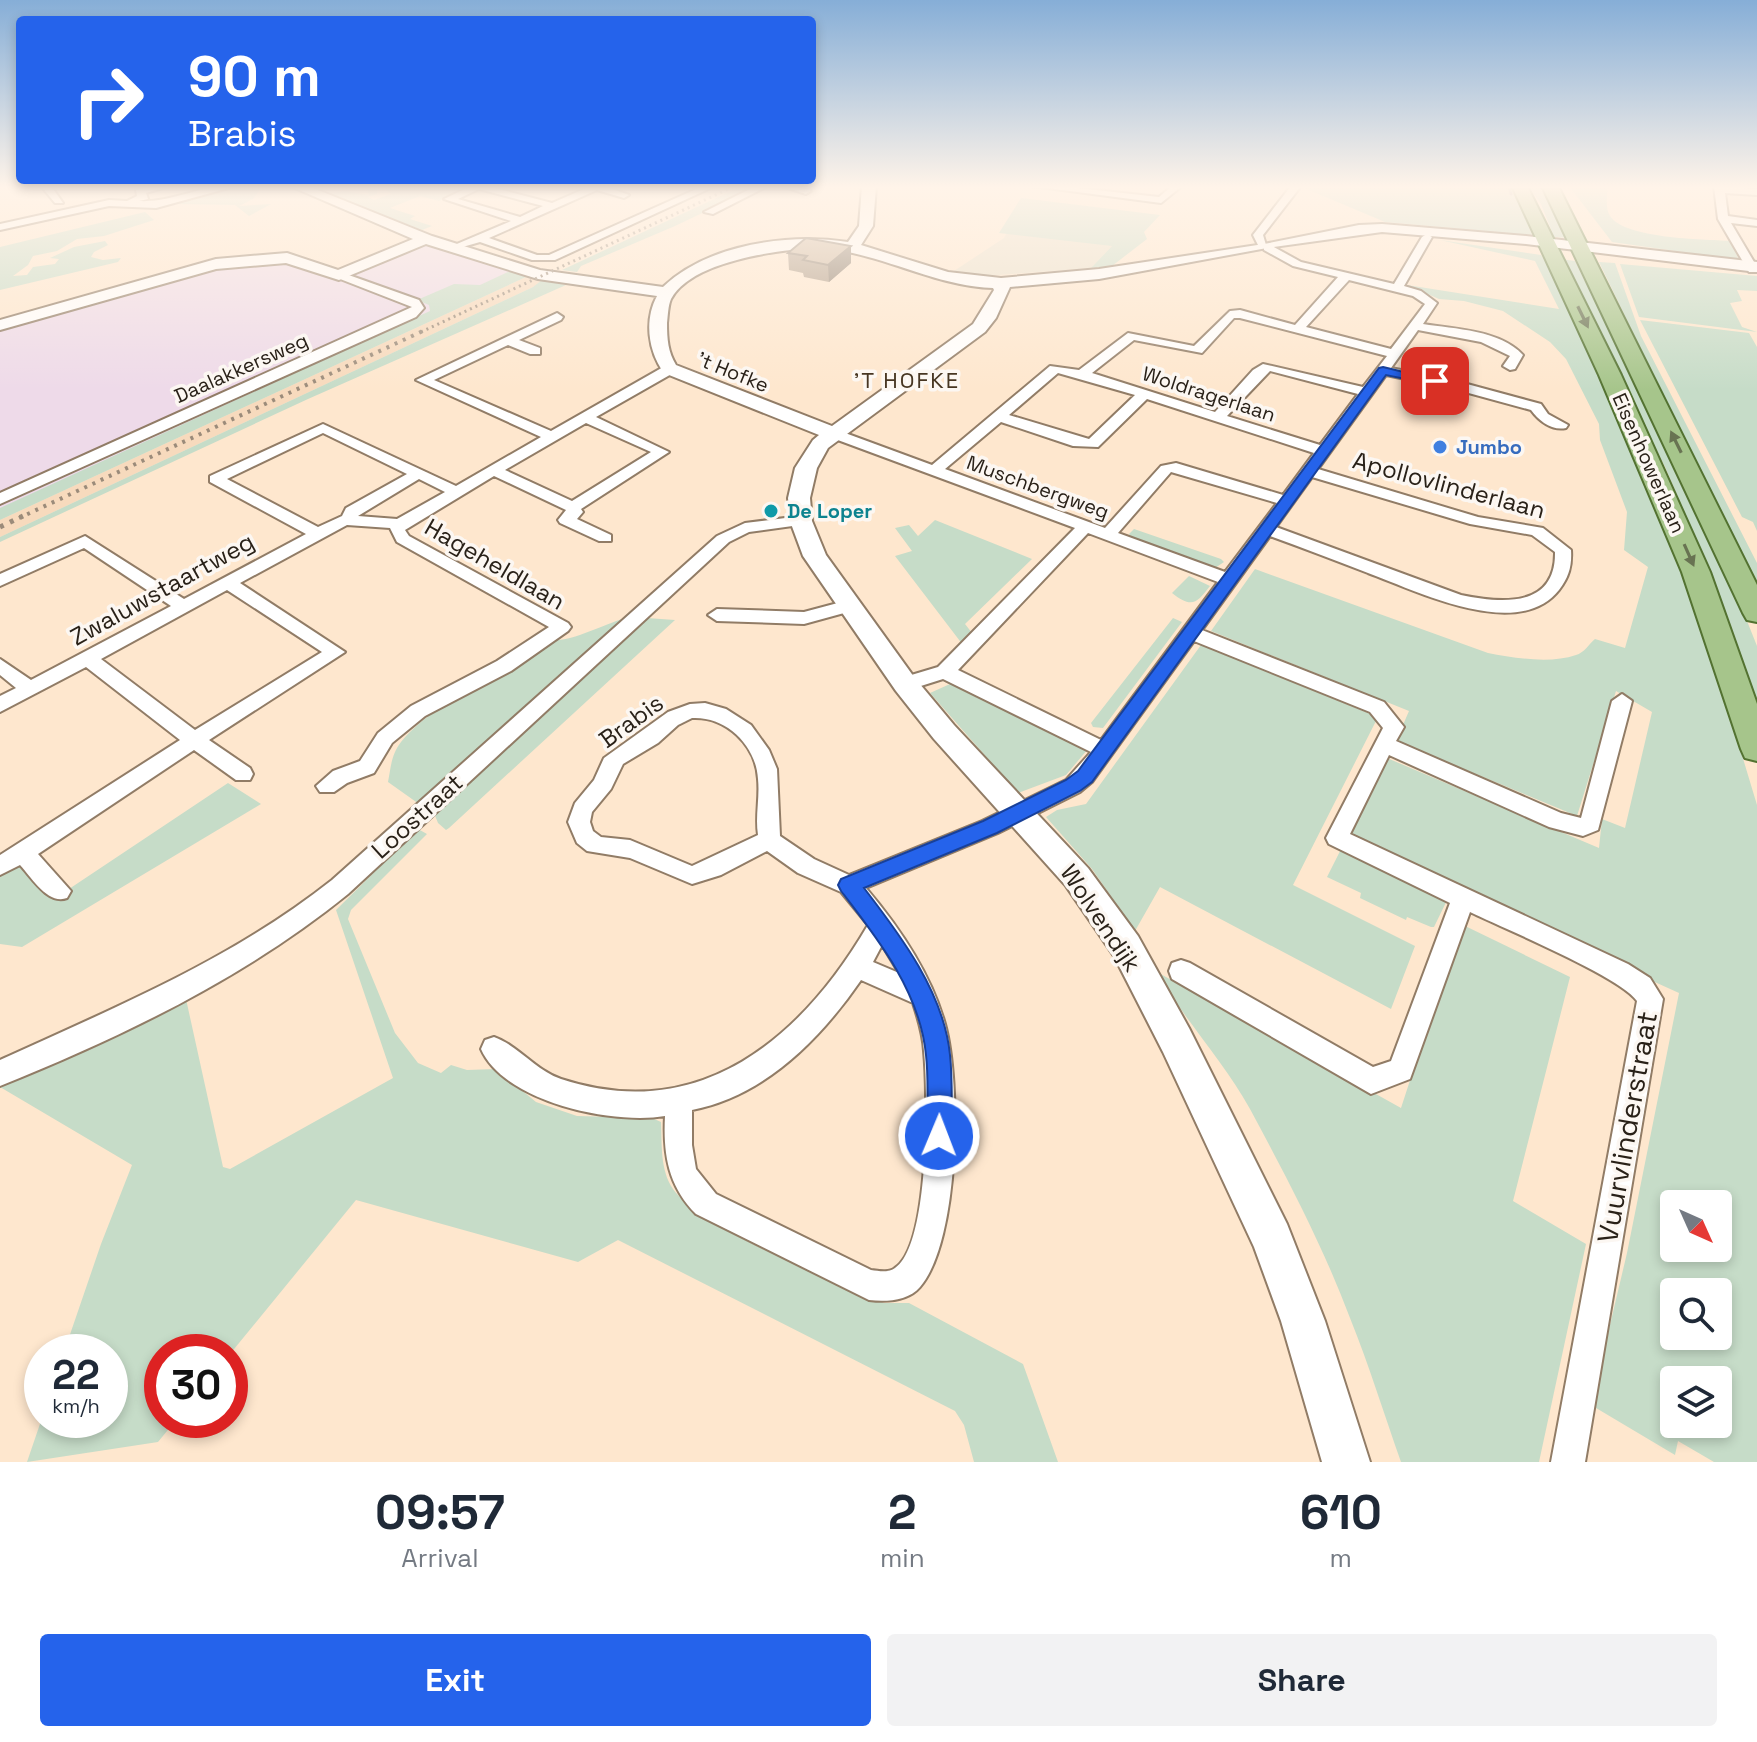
<!DOCTYPE html>
<html lang="en">
<head>
<meta charset="utf-8">
<style>
  :root { --surface:#fff; --page:#f2f2f3; --text:#1f2937; --muted:#747a83; --accent:#2563eb }
  body { margin:0; font-family:"Space Grotesk",sans-serif; background:var(--page); color:var(--text); height:100vh; display:flex; flex-direction:column; font-size:30px; white-space:nowrap }
  * { box-sizing:border-box; margin:0 }
  p { font-size:26px; color:var(--muted) }
  .icon { flex:none; width:44px; height:44px; fill:none; stroke:currentColor; stroke-width:2; stroke-linecap:round; stroke-linejoin:round }
  .map { position:relative; height:1462px; overflow:hidden }
  .drawer { display:flex; flex-direction:column; background:var(--surface); flex:1 }
  .drawer>* { flex:none }
  .guide { position:absolute; left:16px; top:16px; width:800px; height:168px; border-radius:8px; box-shadow:0 4px 12px #0003; background:#2563eb; color:#fff; overflow:hidden }
  .needle { width:52px; rotate:135deg }
  .buttons { position:absolute; left:1660px; top:1190px; display:grid; gap:16px }
  .buttons a { display:grid; place-items:center; width:72px; height:72px; border-radius:8px; background:var(--surface); box-shadow:0 4px 12px #0003; font-size:40px }
  .speed { position:absolute; left:24px; top:1334px; display:flex; gap:16px; font-size:40px; font-weight:700; text-align:center }
  .speed>* { display:grid; place-content:center; width:104px; height:104px; border-radius:50%; background:var(--surface); box-shadow:0 4px 12px #0003; line-height:1 }
  .speed small { font-size:20px; font-weight:400 }
  .speed .limit { border:12px solid #d22; background:#fff; color:#111 }
  .pin { position:absolute; display:grid; place-items:center; width:68px; height:68px; color:#fff; margin:-34px; border-radius:16px; box-shadow:0 4px 12px #0006 }
  .me { position:absolute; width:88px; margin:-44px; rotate:1deg; stroke-linejoin:round; filter:drop-shadow(0 0 6px #0008) }
  .turn { display:flex; align-items:center; gap:28px; height:168px; padding:0 40px; font-size:36px }
  .turn .icon { width:104px; height:104px; stroke-width:2.5 }
  .turn b { display:block; font-size:56px; line-height:68px }
  .eta { display:flex; justify-content:space-evenly; align-items:center; height:136px; text-align:center }
  .eta b { font-size:48px; font-weight:700; line-height:56px }
  .cta { display:flex; gap:16px; margin-top:auto; padding:16px 40px }
  .cta a { flex:1; height:92px; border-radius:8px; background:var(--accent); color:#fff; font-size:32px; font-weight:700; line-height:92px; text-align:center }
  .cta a+a { background:var(--page); color:var(--text) }
  .map>svg:first-child { display:block }
  .built { fill:#f7dabd }
  .industrial { fill:#eedae9 }
  .education { fill:#e9e0cb }
  .green { fill:#c6dcc8; fill-rule:evenodd }
  .lines { fill:none; stroke-linecap:round; stroke-linejoin:round }
  .stream { stroke:#737d8c; stroke-width:3 }
  .street-casing { stroke:#917c66; stroke-width:4 }
  .secondary-casing { stroke:#917c66; stroke-width:4 }
  .primary-casing { stroke:#537231; stroke-width:4 }
  .street { fill:#fff; fill-rule:evenodd }
  .secondary { fill:#fff; fill-rule:evenodd }
  .primary { fill:#a6c58b; fill-rule:evenodd }
  .rail-far2 { stroke:#9b8b7a; stroke-width:3; stroke-dasharray:2 4; stroke-linecap:butt }
  .rail-far1 { stroke:#9b8b7a; stroke-width:4; stroke-dasharray:3 6; stroke-linecap:butt }
  .rail { stroke:#9b8b7a; stroke-width:5; stroke-dasharray:4 7; stroke-linecap:butt }
  .wall { fill:#ae9b87 }
  .shaded-wall { fill:#8d7e6e }
  .building { fill:#cab49d; stroke:#8d7e6e; stroke-width:2 }
  .oneway { fill:#687352 }
  .route { fill:#2563eb; stroke:#184099; stroke-width:2 }
  .shop-dot { fill:#3f7fe0; stroke:#fcf7f2; stroke-width:3 }
  .culture-dot { fill:#0f9aa8; stroke:#fcf7f2; stroke-width:3 }
  .labels { text-anchor:middle; dominant-baseline:central; stroke-width:7; stroke-linejoin:round; paint-order:stroke }
  .far-street-label { font-size:20px; fill:#292118; stroke:#fcf7f2 }
  .far-shop-label { font-size:20px; font-weight:bold; fill:#366cbe; stroke:#fcf7f2; text-anchor:start }
  .far-culture-label { font-size:20px; font-weight:bold; fill:#0d838f; stroke:#fcf7f2; text-anchor:start }
  .far-neighbourhood-label { font-size:22px; letter-spacing:2px; fill:#473622; stroke:#fcf7f2 }
  .street-label { font-size:24px; fill:#292118; stroke:#fcf7f2 }
  .near-street-label { font-size:28px; fill:#292118; stroke:#fcf7f2 }
</style>
</head>
<body>
<div class="map">
<svg width="1757" height="1462" viewBox="0 0 1757 1462">
  <rect width="100%" height="100%" fill="#fee7ce"/>
  <path class="built" d="M526,277l16,3 -7,6 -535,251v-17z"/>
  <path class="industrial" d="M426,242l105,32 -531,242v-188l193,-55 78,-12 20,-2 50,21z"/>
  <path class="education" d="M1007,232l106,13 -22,23 -105,8 -32,-5 50,-33z"/>
  <path class="green" d="M243,186l18,2 -8,11 -14,7 32,-2 -22,12 -14,-11 -58,-1z
    M369,186h14l-6,3v5l-9,3 6,3 17,-6 -5,-5v-3h86l-33,15 -19,-5 -30,12 25,8 -5,3 22,7 -10,4 -93,-36 16,-3 24,4 -2,-6z
    M742,186h17l-84,40 -94,40 -4,6 -15,-2z
    M1512,186l20,49 -147,-13 -83,-35z
    M1528,186h14l29,52 -17,-1 -13,-33z
    M1569,186h39c-1,9 -3,22 2,30 15,23 93,23 120,25l9,19 -127,-18z
    M1021,198l139,17 -16,17 3,7 -35,27 -21,2 21,-22 -113,-13z
    M145,212l9,8 -50,16 -27,3 -20,12 -24,5 -5,9 -15,11 14,-1 6,-8 22,-3 4,-5 -9,-1 24,-11 31,-6 3,4 -14,7 -3,5 12,3 18,-2 -3,4 -118,28v-43z
    M1440,240l101,15 22,35 106,245 41,114 47,156v657h-43l-36,-21 -3,14 -84,-50 36,-152 52,-260 -227,-103 -18,37h-3l-24,-10 -1,3 -46,-22 1,-5 -34,-16 60,-119 212,90 3,-29 23,9 27,-116 -36,-21 -39,125 -181,-75 13,-30 -198,-80 44,-62 233,84c26,5 62,11 88,2 8,-2 13,-11 19,-16l30,9 23,-81 -24,-17 3,-38 -27,-72 -1,-16 -33,-65 -16,-17 -47,-31 -39,-10 -25,-2 -32,-14 152,24 -24,-48zM1674,1204h44v44h-44zM1674,1292h44v44h-44zM1674,1380h44v44h-44z
    M1560,259l15,2 150,305 32,80v59l-49,-138 -43,-100z
    M1599,262l16,1 26,73 116,227v28z
    M1620,264l137,12v15l-20,-1 5,11 -12,2 12,24 15,5 -118,-15z
    M510,271l16,6 -526,243v-12l430,-197 -1,-6 -12,-5 37,-16 26,1z
    M542,280l24,5 -258,114 -308,143v-5l533,-250z
    M1640,320l109,13 8,14v184l-4,-9 -11,-5z
    M935,520l97,39 -67,65 11,14 -10,11 -71,-93 17,-5 -17,-23 14,-3 9,11z
    M1134,529l87,30 3,3 -9,6 -84,-31 -2,-3z
    M1189,576l21,10c-13,17 -18,23 -38,7z
    M647,618l28,2 -226,208 -3,2 -8,-7 -4,-10z
    M1173,618l9,4 -79,106 -10,-1 -2,-4z
    M622,619h9l-212,185 -31,-22c3,-15 3,-27 13,-40 30,-39 113,-76 156,-102 13,1 50,-16 65,-21z
    M1201,645l177,72 -85,168 122,61 -24,63 -231,-122 -25,44 -43,-62 -46,-52 11,-7 29,-6z
    M950,684l5,1 133,64 -22,26 -48,18 -88,-100z
    M228,783l33,21 -239,143 -22,-3v-73l17,-11 37,39z
    M418,829l9,5 -76,76 -3,9 47,114 23,30 23,10 10,-8 16,5 29,-1 40,33 41,14 75,2 9,4c1,22 -1,48 12,67 27,39 163,93 211,114h25l114,61 35,98h-84l-10,-37 -9,-14 -337,-171 -40,22 -222,-62 -126,154 -68,-2v68h14l-18,22 -131,20 15,-44v2h68v-68h-46l37,-108 31,-79 -132,-78 186,-88 37,168 7,2 163,-91 -57,-168z
    M1461,924l109,53 -57,224 73,43 -47,218h-138c-17,-48 -32,-97 -51,-144 -27,-72 -64,-142 -100,-209 -27,-49 -66,-89 -93,-137l244,136z"/>
  <g class="lines">
    <path class="stream" d="M1509,186l2,8"/>
    <g class="street-casing">
      <path id="street" d="M41,186h10l12,17h-8z
        M154,186h16l-24,7 2,6 -9,2c33,2 64,-17 97,-15l-80,22 -47,-2 -109,24v-6l109,-24 18,1 10,-5 -1,-6z
        M471,186h16l65,17 39,-17h13l25,9 -5,3 -27,-8 -108,48 48,17h12l154,-69h12l-160,74h-23l-52,-18 -28,8v-4l59,-25 -67,-22zM479,189l64,17 -23,11 -62,-18z
        M756,186h12l-55,28 -9,-2z
        M782,186h15l14,5 -5,3z
        M1032,186h28l99,11 13,-11h10l-21,17z
        M1291,186h10l-38,49 3,10h-8l-5,-10z
        M1714,186l43,3v6l-32,-2 3,23 29,4v6l-26,-3 26,44v5h-8l-31,-53z
        M1427,234l5,3 -28,49 17,5 16,12 -14,21c32,5 77,6 100,31l-8,14 -5,1 -7,-4 7,-10 -29,-14 -63,-12 -27,38 65,13 85,23 7,10 20,11 -2,3c-14,3 -27,-7 -35,-18l-77,-21 -68,-14 -68,94 160,48 65,11 28,22c1,16 -2,27 -12,40 -41,52 -142,1 -191,-17 -33,-13 -65,-25 -98,-37l-68,94 182,72 20,25 -8,14 165,72 20,5 31,-117 10,-7 10,7 -34,129 -15,6 -34,-9 -160,-72 -39,79 278,130 22,14 13,21 -78,463h-34l86,-461c-16,-24 -134,-73 -167,-89l-60,167 -39,15 -199,-115 -3,-8 3,-8 9,-3 9,3 183,104 18,-6 59,-158 -121,-59 -3,-6 57,-110 -13,-16 -176,-71 -102,141 -12,10 -82,41 -132,55c34,40 65,86 79,136 16,58 15,216 -25,263 -12,14 -34,15 -51,13l-173,-86c-28,-28 -33,-60 -31,-98 -52,9 -161,-14 -184,-67l4,-9 9,-3c25,9 41,33 67,42 139,46 241,-41 307,-154l-27,-33 -43,-19 -31,-22 -46,24 -29,9 -62,-26 -43,-7 -10,-8 -9,-21 7,-19 19,-23 10,-22 64,-46 22,-8 15,-1 21,6 25,16 18,25 8,19 3,67 34,23 35,16 133,-54 84,-41 25,-28 -148,-73 -38,12 -10,-7 3,-5 40,-12 137,-139 -248,-92v-6h10l95,35 118,-99 29,4 49,-37 66,13 36,-35 10,-1 55,15 43,-48 -45,-11 -29,-16v-4h8l29,16 93,22 28,-47zM1349,280l64,16 12,8 -34,45 -85,-22zM1234,318h6l147,38 -24,31 -100,-23 -10,6 -38,42 -123,-39 42,-33 68,13zM1270,371l88,23 -38,51 -93,-29zM1058,373l77,22 -46,44 -80,-24zM1147,399l167,54 -31,42 -107,-32 -15,3 -56,62 -160,-59 56,-47 72,24 25,1zM1171,472l106,31 -52,69 -107,-39zM1312,477l158,47 62,11 23,17c1,57 -55,51 -94,43l-185,-68zM1088,533l130,49 -117,158 -143,-70zM692,718c34,-2 64,27 66,61 2,19 -3,37 0,56l-66,31 -62,-26 -29,-3 -8,-6 -3,-9 2,-10 19,-23 12,-25 35,-21 20,-18zM882,945l17,28 -26,-11zM861,980l52,23c5,15 10,31 11,48 4,40 6,194 -29,217 -6,5 -16,3 -24,2l-155,-76 -20,-25 -4,-24v-35c73,-14 129,-72 169,-130z
        M335,273h8l76,27 5,8 -8,9 -416,187v-11l412,-186 -77,-30z
        M557,313l6,4 -2,3 -42,20 21,8v6h-10l-22,-9 -74,35 117,51 114,-65h10v6l-79,45 73,35 -88,57 2,3 -6,7 34,16v6h-12l-39,-18 -2,-3 8,-10 -72,-34 -89,54 4,6 159,87 3,4 -3,4 -57,40 -86,45 -33,27 -18,30 -27,10 -13,9h-14l-4,-6 17,-15 27,-10 18,-28 33,-27 86,-45 52,-34 -152,-85 -7,-14 -43,-3 -107,58 105,69 -136,88 41,28 3,6 -3,6h-14l-42,-30 -156,104 33,37 -4,7c-19,7 -35,-20 -47,-33l-20,10v-20l180,-115 -94,-73 -86,45v-16l16,-8 -16,-13v-16l31,21 140,-74 -87,-58 -84,38v-12l85,-38 99,63 122,-65 -96,-52v-6l113,-52 133,62 85,-49 -125,-57zM586,423l65,29 -79,49 -67,-31zM323,433l84,41 -61,34 -4,8 -24,11 -91,-48zM419,479l26,13 -48,27 -39,-3zM227,590l95,62 -127,78 -94,-71z
        M801,516l6,2v6l-58,8 -20,10 -381,352c-102,83 -226,143 -348,192v-26c116,-53 231,-100 332,-180l385,-344 28,-13z
        M849,600l6,2 3,4 -3,4 -51,14 -87,-3 -9,-6 9,-6 87,3z"/>
    </g>
    <g class="secondary-casing">
      <path id="secondary" d="M290,186h18l124,50 108,34 123,17c45,-43 126,-54 185,-45l11,-16 3,-40h14l-3,40 -12,19 87,27 53,6 98,-9 165,-25 95,-19 23,-1 144,12 231,26v10l-231,-28 -144,-12 -115,16 -168,31 -89,8 -14,31 -11,14 -157,116 -11,20 -7,30 2,23 14,34 88,122 40,48 134,143 50,68 51,92 98,196 38,97 45,141h-48l-41,-141 -27,-74 -91,-195 -49,-96 -48,-70 -132,-147 -38,-48 -93,-135 -13,-35 -2,-23 7,-30 18,-28 6,-5 -155,-62c-16,-22 -20,-53 -7,-77l-119,-17 -112,-35 -87,36 -53,-17 -70,6 -216,61v-10l216,-61 71,-6 51,17 75,-31zM815,248c62,2 116,38 178,40l1,2 -21,34 -141,102 -156,-61c-8,-13 -9,-26 -9,-42 1,-8 1,-17 4,-24 20,-38 107,-49 144,-51z"/>
    </g>
    <g class="primary-casing">
      <path id="primary" d="M1512,186h15l94,189 89,197 47,132v57l-12,-3 -4,-9 -59,-177 -83,-197z
        M1542,186h16l199,399v37l-10,-2 -4,-7z"/>
    </g>
    <use href="#street" class="street"/>
    <use href="#secondary" class="secondary"/>
    <use href="#primary" class="primary"/>
    <path class="rail-far2" d="M421,332l314,-146"/>
    <path class="rail-far1" d="M19,518l406,-188"/>
    <path class="rail" d="M0,527l23,-11"/>
  </g>
  <path class="wall" d="M851,246v17l-22,19 -25,-5 -1,-4 -14,-3 -1,-17z"/>
  <path class="shaded-wall" d="M851,246v17l-22,19 -1,-17z"/>
  <path class="building" d="M806,238l45,8 -23,19 -25,-5 4,-4 -19,-3z"/>
  <defs><path id="oneway-solid" d="M-6-.8H1V-3.2L6.5 0L1 3.2V.8H-6Z" transform="scale(2)"/></defs>
  <g class="oneway">
    <use href="#oneway-solid" transform="translate(1583 317) rotate(64)"/>
    <use href="#oneway-solid" transform="translate(1676 442) rotate(-116)"/>
    <use href="#oneway-solid" transform="translate(1689 555) rotate(66)"/>
  </g>
  <linearGradient id="sky" x2="0" y2="1"><stop stop-color="#86aed7"/><stop offset="0.48" stop-color="#fff4e9"/><stop offset="1" stop-color="#fff4e9" stop-opacity="0"/></linearGradient>
  <rect width="1757" height="390" fill="url(#sky)"/>
  <path class="route" d="M1383,367l58,14 -6,4 -49,-10 -294,407 -12,9 -83,42 -133,55c37,48 80,105 86,167 3,27 1,54 2,81l-4,9 -9,3 -9,-3 -3,-9c0,-27 2,-55 -1,-81 -6,-63 -48,-116 -85,-164l-3,-6 3,-6 142,-58 83,-41 12,-9 301,-403z"/>
  <circle class="shop-dot" cx="1440" cy="447" r="8"/>
  <circle class="culture-dot" cx="771" cy="511" r="8"/>
  <g class="labels">
    <g class="far-street-label">
      <text transform="translate(241 368) rotate(-24)">Daalakkersweg</text>
      <text transform="translate(733 372) rotate(22)">'t Hofke</text>
      <text transform="translate(1209 394) rotate(18)">Woldragerlaan</text>
      <text transform="translate(1649 463) rotate(66)">Eisenhowerlaan</text>
      <text transform="translate(1038 487) rotate(20)">Muschbergweg</text>
    </g>
    <g class="far-shop-label">
      <text x="1456" y="447">Jumbo</text>
    </g>
    <g class="far-culture-label">
      <text x="787" y="511">De Loper</text>
    </g>
    <g class="far-neighbourhood-label">
      <text x="907" y="380">'T HOFKE</text>
    </g>
    <g class="street-label">
      <text transform="translate(1449 485) rotate(15)">Apollovlinderlaan</text>
      <text transform="translate(495 564) rotate(30)">Hageheldlaan</text>
      <text transform="translate(162 589) rotate(-29)">Zwaluwstaartweg</text>
      <text transform="translate(631 721) rotate(-36)">Brabis</text>
      <text transform="translate(417 816) rotate(-42)">Loostraat</text>
      <text transform="translate(1101 918) rotate(56)">Wolvendijk</text>
    </g>
    <g class="near-street-label">
      <text transform="translate(1627 1127) rotate(-80)">Vuurvlinderstraat</text>
    </g>
  </g>
</svg>
<div class="buttons">
<a><svg class="needle" viewBox="-14 -14 28 28"><path d="M0-13l5 13h-10z" fill="#e53935"/><path d="M0 13l5-13h-10z" fill="#747a83"/></svg></a>
<a><svg class="icon" aria-label="search" viewBox="0 0 24 24"><circle cx="10" cy="10" r="6"/><path d="M15 15l6 6"/></svg></a>
<a><svg class="icon" aria-label="layers" viewBox="0 0 24 24"><path d="M12 4l9 5-9 5-9-5zM3 14l9 5 9-5"/></svg></a>
</div>
<div class="speed"><div>22<small>km/h</small></div><div class="limit">30</div></div>
<div class="pin" style="left:1435px;top:381px;background:#d93025"><svg class="icon" aria-label="arrive" viewBox="0 0 24 24"><path d="M6 21V4h12l-3 4 3 4H6"/></svg></div>
<svg class="me" style="left:939px;top:1136px" viewBox="-20 -20 40 40"><circle r="17" fill="#2563eb" stroke="#fff" stroke-width="3"/><path d="M0-11L8 9 0 5-8 9z" fill="#fff"/></svg>
<div class="guide">
<div class="turn"><svg class="icon" aria-label="right" viewBox="0 0 24 24"><path d="M7 20v-9h11M14 6l5 5-5 5"/></svg><div><b>90 m</b>Brabis</div></div>
</div>
</div>
<section class="drawer">
<div class="eta">
<div><b>09:57</b><p>Arrival</p></div>
<div><b>2</b><p>min</p></div>
<div><b>610</b><p>m</p></div>
</div>
<div class="cta"><a>Exit</a><a>Share</a></div>
</section>
</body>
</html>
